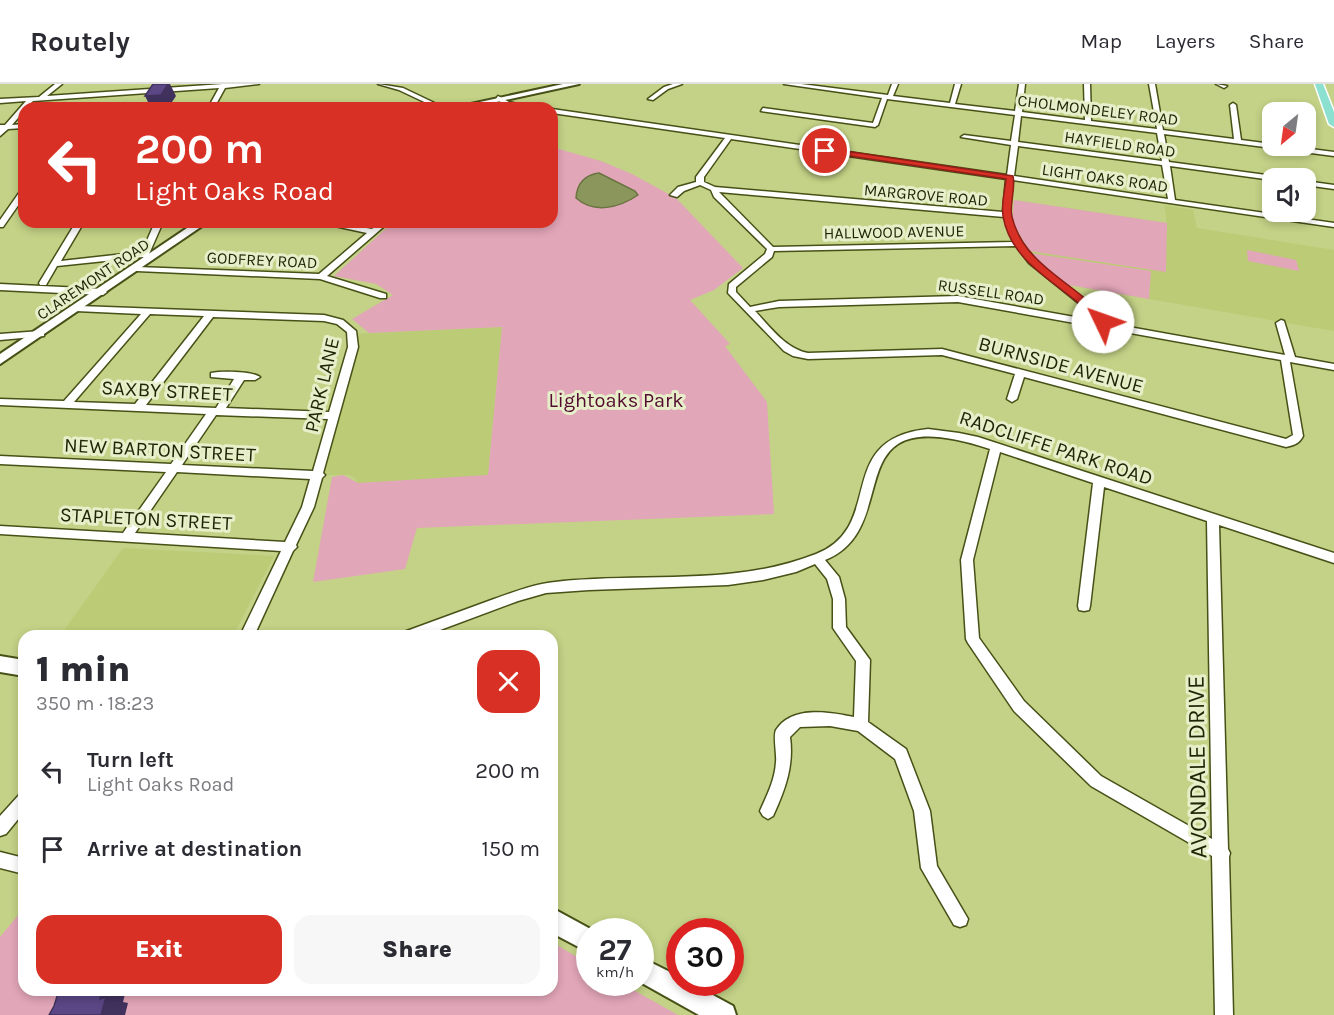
<!DOCTYPE html>
<html lang="en">
<head>
<meta charset="utf-8">
<style>
  :root { --surface:#fff; --page:#f7f7f7; --text:#2b2b33; --muted:#7c7c81; --line:#e1e1e2; --accent:#d93025 }
  body { margin:0; font-family:Karla,sans-serif; background:var(--page); color:var(--text); height:100vh; display:flex; flex-direction:column; font-size:22px; white-space:nowrap }
  * { box-sizing:border-box; margin:0 }
  p { font-size:20px; color:var(--muted) }
  .icon { flex:none; width:33px; height:33px; fill:none; stroke:currentColor; stroke-width:2; stroke-linecap:round; stroke-linejoin:round }
  .map { position:relative; flex:1; overflow:hidden }
  .sheet { position:absolute; left:18px; top:546px; width:540px; height:366px; display:flex; flex-direction:column; background:var(--surface); border-radius:18px; box-shadow:0 3px 9px #0003 }
  .sheet>* { flex:none }
  .banner { position:absolute; left:18px; top:18px; width:540px; height:126px; border-radius:18px; box-shadow:0 3px 9px #0003; background:#d93025; color:#fff; overflow:hidden }
  .needle { width:39px; rotate:209deg }
  .tools { position:absolute; left:1262px; top:18px; display:grid; gap:12px }
  .tools a { display:grid; place-items:center; width:54px; height:54px; border-radius:12px; background:var(--surface); box-shadow:0 3px 9px #0003; font-size:30px }
  .speed { position:absolute; left:576px; top:834px; display:flex; gap:12px; font-size:30px; font-weight:700; text-align:center }
  .speed>* { display:grid; place-content:center; width:78px; height:78px; border-radius:50%; background:var(--surface); box-shadow:0 3px 9px #0003; line-height:1 }
  .speed small { font-size:15px; font-weight:400 }
  .speed .limit { border:9px solid #d22; background:#fff; color:#111 }
  .pin { position:absolute; display:grid; place-items:center; width:51px; height:51px; color:#fff; margin:-26px; border:3px solid #fff; border-radius:50%; box-shadow:0 2px 6px #0007 }
  .me { position:absolute; width:66px; margin:-33px; rotate:312deg; stroke-linejoin:round; filter:drop-shadow(0 0 4px #0008) }
  .turn { display:flex; align-items:center; gap:21px; height:126px; padding:0 18px; font-size:27px }
  .turn .icon { width:78px; height:78px; stroke-width:2.5 }
  .turn b { display:block; font-size:42px; line-height:51px }
  .round { display:grid; place-items:center; flex:none; width:63px; height:63px; border-radius:18px; background:var(--page) }
  .head { display:flex; align-items:center; justify-content:space-between; height:102px; padding:0 18px }
  h1 { font-size:36px; font-weight:800; line-height:45px }
  .primary-button { display:flex; gap:12px; margin-top:auto; padding:12px 18px }
  .primary-button a { flex:1; height:69px; border-radius:18px; background:var(--accent); color:#fff; font-size:24px; font-weight:800; line-height:69px; text-align:center }
  .primary-button a+a { background:var(--page); color:var(--text) }
  ul { padding:0; list-style:none }
  li { display:flex; align-items:center; gap:18px; height:78px; padding:0 18px }
  li div { flex:1 }
  li b { display:block; font-size:22px }
  li em { font-style:normal }
  header { display:flex; align-items:center; gap:36px; box-sizing:border-box; height:84px; padding:0 30px; background:var(--surface); border-bottom:2px solid var(--line) }
  header strong { font-size:28px }
  nav { display:flex; gap:33px; margin-inline-start:auto; font-size:21px }
  .map>svg:first-child { display:block }
  .built { fill:#bbcb76 }
  .green { fill:#e2a6b9 }
  .water { fill:#8b965c; stroke:#6b7442; stroke-width:1.5 }
  .lines { fill:none; stroke-linecap:round; stroke-linejoin:round }
  .street-casing { stroke:#475016; stroke-width:3 }
  .secondary-casing { stroke:#475016; stroke-width:4 }
  .primary-casing { stroke:#fff; stroke-width:3 }
  .street { fill:#fff; fill-rule:evenodd }
  .secondary { fill:#fff; fill-rule:evenodd }
  .primary { fill:#8ce0d0; fill-rule:evenodd }
  .shaded-wall { fill:#40325d }
  .building { fill:#5b4785; stroke:#40325d; stroke-width:1.5 }
  .route { fill:#d93025; stroke:#8d1f18; stroke-width:1.5 }
  .labels { text-anchor:middle; dominant-baseline:central; stroke-width:6; stroke-linejoin:round; paint-order:stroke }
  .far-street-label { font-size:16px; fill:#1f2405; stroke:#e6efc9 }
  .street-label { font-size:20px; fill:#1f2405; stroke:#e6efc9 }
  .park-label { font-size:20px; fill:#54092e; stroke:#e6efc9 }
  .near-street-label { font-size:24px; fill:#1f2405; stroke:#e6efc9 }
</style>
</head>
<body>
<header>
<strong>Routely</strong>
<nav><a>Map</a><a>Layers</a><a>Share</a></nav>
</header>
<div class="map">
<svg width="1334" height="931" viewBox="0 0 1334 931">
  <rect width="100%" height="100%" fill="#c3d286"/>
  <path class="built" d="M1014,116l153,23 -3,-18 29,5 4,18 137,22v81l-271,-47 -35,-34 -16,-29z
    M502,243l-14,149 -131,7 -1,-4 -7,-4h-29l34,-141z
    M123,464l151,8 -41,80h-173z"/>
  <path class="green" d="M552,63l49,14 31,13 44,24 67,70 -29,22 -24,10 40,44 -5,2 42,56 7,112 -357,14 -12,41 -92,13 19,-105 11,-2 15,8 130,-8 14,-148 -133,6 -17,-14 41,-24 -17,-11 -42,-8 59,-54h159z
    M1014,116l153,23 -1,49 -137,-21 -17,-30z
    M1247,166l49,10 3,11 -51,-10z
    M1030,169l121,18 -2,28 -86,-15z
    M24,824v82h528v-48l37,22 1,18 31,1 57,32h-678v-78z"/>
  <path class="water" d="M599,89l36,18 3,4c-19,13 -44,19 -62,3 1,-14 8,-23 23,-25z"/>
  <g class="lines">
    <g class="street-casing">
      <path id="street" d="M55,0h7l-15,12 176,-12h36l-34,4 -11,20h-6l11,-20 -186,13 -7,7h-2v3l-12,14 12,-1v4l-16,1 -8,7v-11h5l21,-24 -26,2v-4l39,-2z
        M378,0l25,4 42,20h-8l-38,-18z
        M673,0h9l-14,5 -15,11 -5,-1 16,-12z
        M784,0h17l87,11 4,-11h6l-5,12 57,7 5,-19h6l-6,20 60,7 4,-27h6l-3,28 63,8 -1,-36h6l1,37 66,8 -8,-45h6l8,46 71,9 -4,-34 3,-2 3,2 5,35 93,12v4l-170,-22 5,28 105,14 4,2 -6,2 -102,-14 5,34 159,23v4l-321,-47c-1,12 -4,26 -2,38 8,39 62,72 92,96l4,9 178,32 -9,-32 5,-3 3,1 11,36 39,7v6l-44,-8 13,74c-4,8 -9,9 -17,11l-262,-70 -7,22 -5,3 -5,-3 8,-25 -73,-19 -134,4 -15,-3 -9,-5 -56,-58 1,-9 36,-30 2,-5 -53,-52 -3,-7 -11,-5 -16,6 -7,6 -7,-2 8,-8 18,-5v-5l29,-39 -173,-25v-4l455,66 4,-30 -50,-8 3,-2 47,6 4,-26 -128,-16 -9,26 -3,2 -114,-16 2,-3 110,15 9,-25zM1021,32l136,17 5,28 -144,-19zM731,55l275,40 -3,33 -288,-25 -11,-5v-5zM1018,62l144,19 6,34 -154,-23zM719,108l285,25 9,25 -240,5zM1016,162l13,17 67,54 1,4 -139,-25 -179,5 -29,6 -14,-15v-5l36,-30 2,-6zM958,218l323,58 12,75 -7,4 -344,-90 -134,4c-22,-4 -38,-26 -53,-42l24,-4z
        M1216,0l11,2 -3,2z
        M498,12l11,6 26,6 -28,-2 -11,-7z
        M284,22h48l3,2h-54z
        M1305,97l29,4v4l-29,-4z
        M21,106h3v7l-21,30h-3v-7z
        M76,138h8l-23,39 81,-9 13,-30h8l-14,32 4,4 -1,2h-6l-3,-3 -86,9 -11,19h-6l-1,-2z
        M316,138h16l40,7 8,-7h9l-62,54 59,18v4h-6l-60,-19 -183,-8 -4,-2 4,-2 182,7 48,-41z
        M0,200l103,5 4,3 -4,3 -103,-5z
        M79,222l245,9 19,5 13,11 2,16 -35,126 2,2 -3,3 -8,29 -18,38 1,2 -4,4 -39,85h-14l41,-85 -281,-17v-8l123,7 43,-61 -166,-8v-8l171,8 35,-50 -206,-9v-6l64,2 77,-87 -65,-3v-4zM150,230l54,2 -69,88 -61,-2zM213,233l111,4 13,3 10,8 1,15 -19,65 -103,-4 18,-28h11l5,-3c-8,-6 -39,-6 -49,-4v4l23,2 -18,29 -70,-3zM216,331l112,4 -15,52 -131,-6zM177,388l133,7 -8,28 -17,35 -150,-9z
        M41,247l3,1v4l-44,4v-6z
        M928,345l31,4 19,4 356,116v10l-115,-38 9,324 2,4 -1,4 4,158h-18l-3,-159 -121,-70 -77,-75 -46,-68 -2,-4 -5,-79 29,-111c-161,-53 -82,78 -165,111l14,17 6,22 1,28 24,33 -2,62 38,27 24,62 7,55 31,53 -2,6 -6,2 -6,-2 -33,-57 -7,-57 -19,-52 -37,-28 -28,-5 -30,1 -10,10c4,29 -5,53 -17,79l-5,3 -5,-3 -3,-5c7,-16 15,-31 16,-49 1,-7 -3,-26 0,-32 16,-25 54,-18 78,-13l2,-56 -23,-33v-29l-6,-20 -12,-15 -19,8 -33,8 -35,5 -139,5 -43,3 -28,8 -94,35h-22l2,-4c30,-11 60,-22 90,-33 20,-7 40,-15 61,-17 88,-10 177,5 261,-28 71,-28 16,-115 112,-125zM1000,368l93,31 -15,123 1,4 5,1 5,-1 1,-4 14,-119 103,34 5,318 -111,-63 -77,-75 -45,-63 -6,-78z
        M24,708v20l-18,22 -6,2v-20l19,-21z
        M0,768l24,6v16l-24,-6z"/>
    </g>
    <g class="secondary-casing">
      <path id="secondary" d="M563,0h16l-110,24h-17z
        M196,138h12l-208,142v-10z
        M0,572l24,4v16l-24,-4z
        M552,824l44,24h-6v21l-38,-20z
        M640,873l40,20v5h9l44,24 3,9h-37l-59,-33z"/>
    </g>
    <g class="primary-casing">
      <path id="primary" d="M1315,0h8l11,28v15l-5,-3z"/>
    </g>
    <use href="#street" class="street"/>
    <use href="#secondary" class="secondary"/>
    <use href="#primary" class="primary"/>
  </g>
  <path class="shaded-wall" d="M168,0h2l6,12 -8,12h-17l-6,-12z
    M102,906h24l-3,12 5,1 -3,12h-24l-1,-16z"/>
  <path class="building" d="M153,0h15l-7,11 -16,1z
    M59,906h43l-2,9 6,-2 -5,18h-52l5,-9z"/>
  <path class="route" d="M825,64l188,28c3,13 -4,28 -1,41 13,52 67,66 96,105l-9,2c-29,-38 -87,-55 -96,-108 -2,-11 2,-26 3,-37l-184,-27 -1,-1z"/>
  <g class="labels">
    <g class="far-street-label">
      <text transform="translate(1098 26) rotate(7)">CHOLMONDELEY ROAD</text>
      <text transform="translate(1120 60) rotate(8)">HAYFIELD ROAD</text>
      <text transform="translate(1105 94) rotate(8)">LIGHT OAKS ROAD</text>
      <text transform="translate(926 111) rotate(5)">MARGROVE ROAD</text>
      <text transform="translate(894 148) rotate(-1)">HALLWOOD AVENUE</text>
      <text transform="translate(262 176) rotate(3)">GODFREY ROAD</text>
      <text transform="translate(93 195) rotate(-34)">CLAREMONT ROAD</text>
      <text transform="translate(991 208) rotate(8)">RUSSELL ROAD</text>
    </g>
    <g class="street-label">
      <text transform="translate(1061 281) rotate(15)">BURNSIDE AVENUE</text>
      <text transform="translate(322 301) rotate(-77)">PARK LANE</text>
      <text transform="translate(167 307) rotate(3)">SAXBY STREET</text>
      <text transform="translate(1056 364) rotate(18)">RADCLIFFE PARK ROAD</text>
      <text transform="translate(160 366) rotate(3)">NEW BARTON STREET</text>
      <text transform="translate(146 435) rotate(3)">STAPLETON STREET</text>
    </g>
    <g class="park-label">
      <text x="616" y="316">Lightoaks Park</text>
    </g>
    <g class="near-street-label">
      <text transform="translate(1197 683) rotate(-91)">AVONDALE DRIVE</text>
    </g>
  </g>
</svg>
<div class="tools">
<a><svg class="needle" viewBox="-14 -14 28 28"><path d="M0-13l5 13h-10z" fill="#e53935"/><path d="M0 13l5-13h-10z" fill="#7c7c81"/></svg></a>
<a><svg class="icon" aria-label="sound" viewBox="0 0 24 24"><path d="M4 9h4l5-4v14l-5-4H4zM17 9q2 3 0 6"/></svg></a>
</div>
<div class="speed"><div>27<small>km/h</small></div><div class="limit">30</div></div>
<div class="pin" style="left:825px;top:67px;background:#d93025"><svg class="icon" aria-label="arrive" viewBox="0 0 24 24"><path d="M6 21V4h12l-3 4 3 4H6"/></svg></div>
<svg class="me" style="left:1103px;top:238px" viewBox="-20 -20 40 40"><circle r="19" fill="#fff"/><path d="M0-13L10 11 0 6-10 11z" fill="#d93025"/></svg>
<div class="banner">
<div class="turn"><svg class="icon" aria-label="left" viewBox="0 0 24 24"><path d="M17 20v-9H6M10 6l-5 5 5 5"/></svg><div><b>200 m</b>Light Oaks Road</div></div>
</div>
<section class="sheet">
<div class="head"><div><h1>1 min</h1><p>350 m · 18:23</p></div><a class="round" style="background:#d93025;color:#fff"><svg class="icon" aria-label="close" viewBox="0 0 24 24"><path d="M6 6l12 12M18 6L6 18"/></svg></a></div>
<ul>
<li><svg class="icon" aria-label="left" viewBox="0 0 24 24"><path d="M17 20v-9H6M10 6l-5 5 5 5"/></svg><div><b>Turn left</b><p>Light Oaks Road</p></div><em>200 m</em></li>
<li><svg class="icon" aria-label="arrive" viewBox="0 0 24 24"><path d="M6 21V4h12l-3 4 3 4H6"/></svg><div><b>Arrive at destination</b></div><em>150 m</em></li>
</ul>
<div class="primary-button"><a>Exit</a><a>Share</a></div>
</section>
</div>
</body>
</html>
